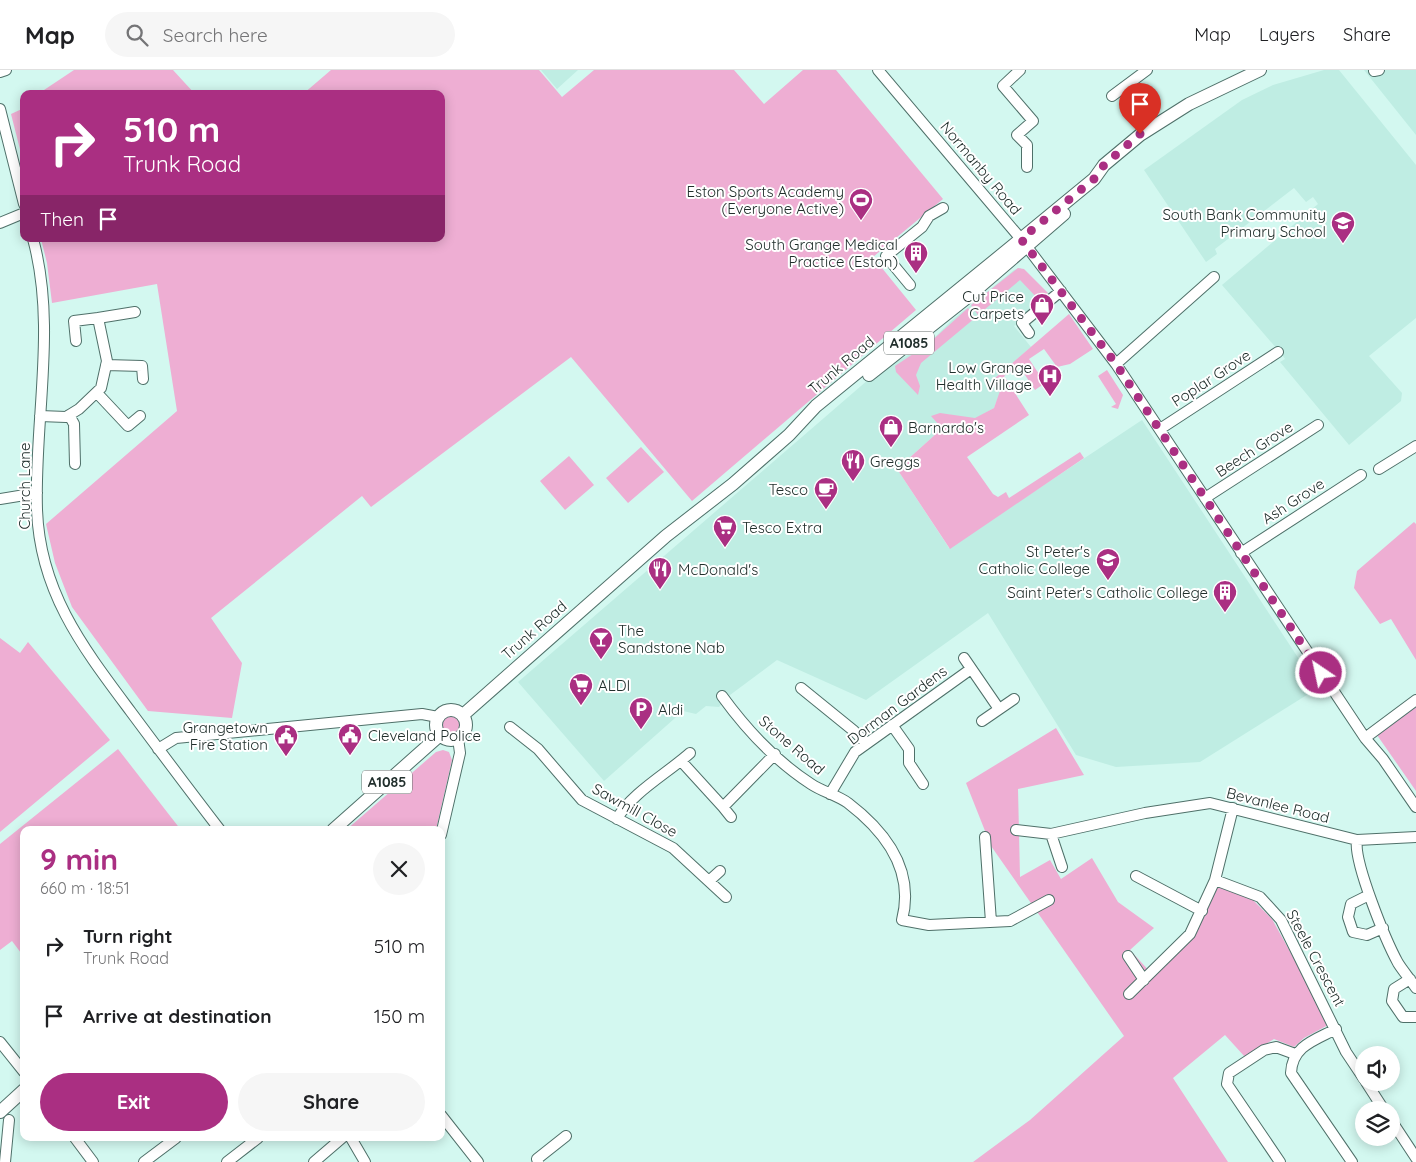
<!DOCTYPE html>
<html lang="en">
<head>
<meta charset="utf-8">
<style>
  :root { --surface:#fff; --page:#f6f6f6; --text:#202124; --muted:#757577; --line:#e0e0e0; --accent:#aa2f82 }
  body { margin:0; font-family:Quicksand,sans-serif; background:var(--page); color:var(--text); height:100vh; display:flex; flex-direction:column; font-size:19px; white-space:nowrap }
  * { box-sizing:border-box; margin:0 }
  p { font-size:16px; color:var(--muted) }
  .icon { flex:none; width:28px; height:28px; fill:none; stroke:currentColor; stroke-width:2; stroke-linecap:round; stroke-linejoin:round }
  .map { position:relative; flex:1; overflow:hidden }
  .details { position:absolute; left:20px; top:756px; width:425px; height:315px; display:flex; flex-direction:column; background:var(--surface); border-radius:10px; box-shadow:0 2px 12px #0003 }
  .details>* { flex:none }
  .top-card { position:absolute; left:20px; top:20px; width:425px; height:152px; border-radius:10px; box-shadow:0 2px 12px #0003; background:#aa2f82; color:#fff; overflow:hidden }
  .tools { position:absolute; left:1355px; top:976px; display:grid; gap:10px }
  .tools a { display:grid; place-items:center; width:45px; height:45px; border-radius:50%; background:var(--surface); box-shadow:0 2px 12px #0003; font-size:25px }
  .pin { position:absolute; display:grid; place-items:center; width:42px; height:42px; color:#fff; margin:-51px -21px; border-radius:50% 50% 50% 0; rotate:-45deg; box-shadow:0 0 5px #0007 }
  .pin .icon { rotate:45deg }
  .me { position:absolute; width:55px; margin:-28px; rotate:326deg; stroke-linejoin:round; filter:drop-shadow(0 0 4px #0008) }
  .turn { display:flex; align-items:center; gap:18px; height:105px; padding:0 20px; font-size:22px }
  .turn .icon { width:65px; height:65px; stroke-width:2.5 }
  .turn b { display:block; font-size:35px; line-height:42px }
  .then { display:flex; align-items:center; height:48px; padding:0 20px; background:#0003; gap:10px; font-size:19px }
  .round { display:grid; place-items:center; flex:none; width:52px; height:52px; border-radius:26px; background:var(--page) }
  .summary { display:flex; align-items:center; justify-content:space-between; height:85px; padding:0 20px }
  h1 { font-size:30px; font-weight:800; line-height:38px; color:var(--accent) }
  .cta { display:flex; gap:10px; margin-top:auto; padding:10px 20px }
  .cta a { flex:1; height:58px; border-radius:30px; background:var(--accent); color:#fff; font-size:20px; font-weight:800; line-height:58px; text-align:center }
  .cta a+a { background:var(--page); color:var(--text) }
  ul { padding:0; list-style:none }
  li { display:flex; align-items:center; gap:15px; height:70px; padding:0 20px }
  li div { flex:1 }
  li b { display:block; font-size:19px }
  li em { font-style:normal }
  header { display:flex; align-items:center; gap:30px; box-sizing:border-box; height:70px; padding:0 25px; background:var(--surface); border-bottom:1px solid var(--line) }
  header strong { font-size:24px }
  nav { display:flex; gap:28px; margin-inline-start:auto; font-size:18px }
  .search { width:350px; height:45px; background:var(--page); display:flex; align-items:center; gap:12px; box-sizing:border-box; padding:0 18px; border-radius:28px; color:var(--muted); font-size:19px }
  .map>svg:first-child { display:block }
  .built { fill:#bfede3 }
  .green { fill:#eeaed3 }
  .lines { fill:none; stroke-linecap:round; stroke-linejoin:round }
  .minor-casing { stroke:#4f7069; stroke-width:12 }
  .major-casing { stroke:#4f7069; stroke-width:14 }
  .minor { stroke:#fff; stroke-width:10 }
  .major { stroke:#fff; stroke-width:12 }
  .route { stroke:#aa2f82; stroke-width:9; stroke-dasharray:0 16.2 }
  .labels { text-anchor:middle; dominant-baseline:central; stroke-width:4; stroke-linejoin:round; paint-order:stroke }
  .shield { fill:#fff; stroke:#646d6b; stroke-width:1 }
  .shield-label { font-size:14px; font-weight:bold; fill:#212f2c }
  .street-label { font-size:15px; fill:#212f2c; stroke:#fff }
  .poi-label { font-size:15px; fill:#212f2c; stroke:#fff; text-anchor:end }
</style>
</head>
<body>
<header>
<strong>Map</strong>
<div class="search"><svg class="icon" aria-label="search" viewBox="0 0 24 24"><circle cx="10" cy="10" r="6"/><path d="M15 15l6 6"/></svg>Search here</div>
<nav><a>Map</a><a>Layers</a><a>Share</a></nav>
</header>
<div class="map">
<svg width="1416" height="1092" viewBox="0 0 1416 1092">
  <rect width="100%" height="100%" fill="#d3f8f0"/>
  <path class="built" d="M541,0h37l-21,19z
    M1324,0h15l77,95v153l-47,38 33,37 -1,8 -52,44 -69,-83 5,-3 -2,-3 -61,-71 96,-81 -5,-7 -7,5 -12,-14 -79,61 2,5 -11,8 -62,-92 98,-70 31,-15z
    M1364,0h52v65z
    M1020,198l23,22 9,5 -38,31 17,21 -36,31 7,10 -8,20 -19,11 -30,-5 -13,2 7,9 -2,8 -40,36 52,79 193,-128 176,268 -118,74 -84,5 -40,-12 -88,-142 -122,87 -89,-40 -47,35 -11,12 -13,-1 -10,8 -13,-3 -79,70 -86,-99 358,-309 52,-29 23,-23 63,-51z"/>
  <path class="green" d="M74,0h99l22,24h-149l-2,-4z
    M331,0h208l23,27 32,-27h140l30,34 39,-34h33l107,129 -70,58 43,53 -224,191 -121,-144 -200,150 -9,-11 -151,122 31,45 -10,55 -84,-7 -76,-104 -17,-44 -9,-39 131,-113 -20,-127 -105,19 -5,-40 -6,-24h400v-145h-138z
    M24,38v57l-13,-51z
    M1018,198l6,1 24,24 -9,7 -19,-20 -42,35 -7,-10z
    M968,238l7,10 -54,45 -5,12 4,11 -2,9 -22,-23 -1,-6 33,-22z
    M1069,244l24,35 -23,15 -13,3 -13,-18 -15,10 16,24 -10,7 -16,-24 -15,10 25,39 -62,42 26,37 5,3 8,-5 3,6 71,-46 4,6 -134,91 -53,-80 40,-36 2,-8 -8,-9 9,-3 35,5 19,-10 7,-20 -6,-10z
    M1107,300l16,25 -5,14 -7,-2 5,-3 -18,-28z
    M641,377l23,25 -36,31 -22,-25z
    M569,386l25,29 -29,25 -25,-29z
    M1414,452l2,2v136l-25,-41 -11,5 -26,-36 3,-17z
    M0,568l20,15 8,-11 82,98 -110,92z
    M1416,637v84l-39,-56z
    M442 655a9 9 0 1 1 18 0a9 9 0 1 1-18 0Z
    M1056,658l28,47 -66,14 2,88 30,-17 11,19 31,-21 26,44 36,26 -24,22 22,24 41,-41 21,-50 36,14 22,22 58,105 -26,14 -10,9 -20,-8 -29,18 -20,-22 -52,43 55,84h-255l57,-42 94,-84 -133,-190 -25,-63z
    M118,679l63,81h-157v127l-12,-16 -12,9v-106z
    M443,680l6,2 3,8 -16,70h-90l90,-78z"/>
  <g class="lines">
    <g class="minor-casing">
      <path id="minor" d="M878,0l143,169 95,125 249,374 18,21 33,48
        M1020,0l-17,16 30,35 -16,14 10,10v22
        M1374,1l5,-1
        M0,2l6,-2
        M1112,26l35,-26
        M0,39l24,95
        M0,153l24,-10
        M33,169c24,87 1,182 4,271 3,83 47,139 94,202 29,39 59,79 89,118
        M910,215l-24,-29 36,-29 7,-11 14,-8
        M1029,263l-7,-10 39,-32
        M76,271l-2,-20 24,-3
        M1116,294l98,-87
        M106,295l36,1 1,13
        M97,323l31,33 12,-10
        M69,345l5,9 1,40
        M40,346l26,1 13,-8 22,-21 6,-27 -9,-43 37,-6
        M1160,359l118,-77
        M1379,399l37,-23
        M1205,428l113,-73
        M0,429l37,-6
        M1241,483l120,-78
        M964,588l35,51
        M801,618l53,43 12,12
        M722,626c24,33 55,66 89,88 12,8 26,11 37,19 38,29 67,67 54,117l27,5 81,-4 39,-21
        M982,651l32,-22
        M892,655l17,24v14l14,21
        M510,657l28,22 44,51 91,48 53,49
        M1365,668l51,-38
        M158,679l18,-11 246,-24 16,3
        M681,691l42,46 52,-53
        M830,724l25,-42 116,-83
        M723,737l8,10
        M617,749c13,-25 52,-47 73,-66
        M1016,760l35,4 94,-21 65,-10 147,37 59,-3
        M1051,764l11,33
        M441,765l19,-82 -2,-15
        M985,767l6,85
        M1357,770c-4,21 29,101 41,123 5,8 12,16 18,25
        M1136,806l66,35
        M1215,810l45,17 21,23 65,132 18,27
        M709,811l11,-10
        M1369,825l-18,9 -3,13 5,15 14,3 16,-7
        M1128,886l16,24
        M1410,909l-16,10 -2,12 11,16h13
        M1129,924l61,-60 25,-54 18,-72
        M1336,959c-21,11 -44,17 -45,44l61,89
        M0,972l24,30
        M1366,1012l18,28
        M441,1045l37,47
        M1391,1050l25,38
        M75,1068l18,24
        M351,1068l14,24
        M5,1092l4,-42
        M144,1092l32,-24
        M227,1092l31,-24
        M314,1092l28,-24
        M538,1092l-1,-3 29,-23
        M1280,1092l-53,-78 2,-11 35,-23 12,-3 19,7"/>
    </g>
    <g class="major-casing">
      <path id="major" d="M869,305l100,-79 95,-82
        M436 655a15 15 0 1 1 30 0a15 15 0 1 1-30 0Z
        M463,645l203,-179 67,-52 56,-49 27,-29 205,-167 73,-60 10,-14 36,-30 49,-31 71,-34
        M333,760l107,-95
        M0,1042l24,-22"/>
    </g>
    <use href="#minor" class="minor"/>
    <use href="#major" class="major"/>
  </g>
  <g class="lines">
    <path class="route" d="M1140,64l-36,31 -10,14 -73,60 95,125 205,309"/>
  </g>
  <defs>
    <g id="stadium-pin" transform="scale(1.25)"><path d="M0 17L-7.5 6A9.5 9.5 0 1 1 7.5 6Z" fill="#aa2f82" stroke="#fff"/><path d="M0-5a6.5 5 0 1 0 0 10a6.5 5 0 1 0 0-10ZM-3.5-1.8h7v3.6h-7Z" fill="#fff"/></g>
    <g id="school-pin" transform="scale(1.25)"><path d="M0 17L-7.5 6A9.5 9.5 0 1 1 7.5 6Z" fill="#aa2f82" stroke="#fff"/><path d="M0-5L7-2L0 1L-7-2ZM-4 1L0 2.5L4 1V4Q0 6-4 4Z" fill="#fff"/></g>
    <g id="building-pin" transform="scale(1.25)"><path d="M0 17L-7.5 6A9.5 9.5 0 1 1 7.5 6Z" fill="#aa2f82" stroke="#fff"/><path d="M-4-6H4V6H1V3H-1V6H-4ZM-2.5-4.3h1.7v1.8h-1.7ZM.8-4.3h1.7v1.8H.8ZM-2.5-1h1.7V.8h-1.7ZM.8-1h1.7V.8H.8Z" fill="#fff"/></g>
    <g id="shop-pin" transform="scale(1.25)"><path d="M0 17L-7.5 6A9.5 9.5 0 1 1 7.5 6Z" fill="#aa2f82" stroke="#fff"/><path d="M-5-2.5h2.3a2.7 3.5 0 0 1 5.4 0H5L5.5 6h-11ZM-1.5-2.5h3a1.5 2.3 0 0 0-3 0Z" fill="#fff"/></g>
    <g id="hospital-pin" transform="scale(1.25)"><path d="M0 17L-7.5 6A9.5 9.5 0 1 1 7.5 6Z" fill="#aa2f82" stroke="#fff"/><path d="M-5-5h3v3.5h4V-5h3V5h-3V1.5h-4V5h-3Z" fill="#fff"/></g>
    <g id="restaurant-pin" transform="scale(1.25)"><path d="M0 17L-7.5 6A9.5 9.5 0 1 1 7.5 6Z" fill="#aa2f82" stroke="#fff"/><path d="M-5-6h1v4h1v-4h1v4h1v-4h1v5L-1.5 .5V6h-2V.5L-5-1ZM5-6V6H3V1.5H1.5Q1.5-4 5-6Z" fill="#fff"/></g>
    <g id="cafe-pin" transform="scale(1.25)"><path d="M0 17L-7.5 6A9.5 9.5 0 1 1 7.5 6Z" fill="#aa2f82" stroke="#fff"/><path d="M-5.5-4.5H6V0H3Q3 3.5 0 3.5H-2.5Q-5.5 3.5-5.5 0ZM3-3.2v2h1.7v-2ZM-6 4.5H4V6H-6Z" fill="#fff"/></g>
    <g id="supermarket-pin" transform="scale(1.25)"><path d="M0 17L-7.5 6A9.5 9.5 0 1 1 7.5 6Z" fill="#aa2f82" stroke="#fff"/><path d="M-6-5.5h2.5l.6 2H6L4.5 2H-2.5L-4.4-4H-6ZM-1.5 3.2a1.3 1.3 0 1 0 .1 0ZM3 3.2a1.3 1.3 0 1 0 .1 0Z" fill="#fff"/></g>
    <g id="bar-pin" transform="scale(1.25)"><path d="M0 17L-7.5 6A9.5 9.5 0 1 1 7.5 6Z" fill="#aa2f82" stroke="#fff"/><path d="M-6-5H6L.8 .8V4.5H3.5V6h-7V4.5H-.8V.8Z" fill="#fff"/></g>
    <g id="parking-pin" transform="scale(1.25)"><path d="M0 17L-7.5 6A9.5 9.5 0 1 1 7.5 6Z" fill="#aa2f82" stroke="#fff"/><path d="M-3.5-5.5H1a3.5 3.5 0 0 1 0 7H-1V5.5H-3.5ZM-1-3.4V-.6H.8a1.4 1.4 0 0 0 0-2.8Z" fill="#fff"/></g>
    <g id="civic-pin" transform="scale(1.25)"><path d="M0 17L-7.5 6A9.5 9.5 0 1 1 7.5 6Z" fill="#aa2f82" stroke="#fff"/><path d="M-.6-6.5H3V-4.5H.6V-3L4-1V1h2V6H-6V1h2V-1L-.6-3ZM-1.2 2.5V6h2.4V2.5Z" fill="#fff"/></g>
  </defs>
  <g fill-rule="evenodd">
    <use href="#stadium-pin" x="861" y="130"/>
    <use href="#school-pin" x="1343" y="153"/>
    <use href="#building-pin" x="916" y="183"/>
    <use href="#shop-pin" x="1042" y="235"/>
    <use href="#hospital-pin" x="1050" y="306"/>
    <use href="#shop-pin" x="891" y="357"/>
    <use href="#restaurant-pin" x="853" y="391"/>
    <use href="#cafe-pin" x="826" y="419"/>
    <use href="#supermarket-pin" x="725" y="457"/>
    <use href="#school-pin" x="1108" y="490"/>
    <use href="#restaurant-pin" x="660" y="499"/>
    <use href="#building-pin" x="1225" y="522"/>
    <use href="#bar-pin" x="601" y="569"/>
    <use href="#supermarket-pin" x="581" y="615"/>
    <use href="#parking-pin" x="641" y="639"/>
    <use href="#civic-pin" x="350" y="665"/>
    <use href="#civic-pin" x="286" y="666"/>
  </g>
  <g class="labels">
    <g class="shield">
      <rect x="884" y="261.5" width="50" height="23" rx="4"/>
      <rect x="362" y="700.5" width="50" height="23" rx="4"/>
    </g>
    <g class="shield-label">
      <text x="909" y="273">A1085</text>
      <text x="387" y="712">A1085</text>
    </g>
    <g class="street-label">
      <text transform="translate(981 98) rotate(50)">Normanby Road</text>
      <text transform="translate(841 295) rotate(-40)">Trunk Road</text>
      <text transform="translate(1211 308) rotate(-33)">Poplar Grove</text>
      <text transform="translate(1254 379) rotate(-33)">Beech Grove</text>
      <text transform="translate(24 416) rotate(-90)">Church Lane</text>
      <text transform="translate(1293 431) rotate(-33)">Ash Grove</text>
      <text transform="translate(534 560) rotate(-41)">Trunk Road</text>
      <text transform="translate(897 635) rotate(-37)">Dorman Gardens</text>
      <text transform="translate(792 675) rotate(41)">Stone Road</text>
      <text transform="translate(1278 735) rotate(14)">Bevanlee Road</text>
      <text transform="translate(635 740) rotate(29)">Sawmill Close</text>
      <text transform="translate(1316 888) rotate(62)">Steele Crescent</text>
    </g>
    <g class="poi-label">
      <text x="844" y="121">Eston Sports Academy<tspan x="844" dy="17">(Everyone Active)</tspan></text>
      <text x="1326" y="144">South Bank Community<tspan x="1326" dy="17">Primary School</tspan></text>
      <text x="898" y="174">South Grange Medical<tspan x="898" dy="17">Practice (Eston)</tspan></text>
      <text x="1024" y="226">Cut Price<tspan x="1024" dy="17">Carpets</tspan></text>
      <text x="1032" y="297">Low Grange<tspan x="1032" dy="17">Health Village</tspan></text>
      <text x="908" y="357" text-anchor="start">Barnardo's</text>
      <text x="870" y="391" text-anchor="start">Greggs</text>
      <text x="808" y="419">Tesco</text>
      <text x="742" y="457" text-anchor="start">Tesco Extra</text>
      <text x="1090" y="481">St Peter's<tspan x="1090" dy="17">Catholic College</tspan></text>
      <text x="678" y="499" text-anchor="start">McDonald's</text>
      <text x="1208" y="522">Saint Peter's Catholic College</text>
      <text x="618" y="560" text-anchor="start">The<tspan x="618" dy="17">Sandstone Nab</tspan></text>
      <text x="598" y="615" text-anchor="start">ALDI</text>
      <text x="658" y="639" text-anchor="start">Aldi</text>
      <text x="268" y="657">Grangetown<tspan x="268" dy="17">Fire Station</tspan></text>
      <text x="368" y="665" text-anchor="start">Cleveland Police</text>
    </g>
  </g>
</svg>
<div class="tools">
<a><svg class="icon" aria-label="sound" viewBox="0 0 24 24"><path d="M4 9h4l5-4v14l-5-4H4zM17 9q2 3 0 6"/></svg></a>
<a><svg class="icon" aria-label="layers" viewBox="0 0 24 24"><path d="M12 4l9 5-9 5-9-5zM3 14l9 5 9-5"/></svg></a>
</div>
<div class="pin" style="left:1140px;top:64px;background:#d93025"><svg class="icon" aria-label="arrive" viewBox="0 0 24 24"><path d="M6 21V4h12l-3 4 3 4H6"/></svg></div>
<svg class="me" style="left:1321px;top:603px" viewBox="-20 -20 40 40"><circle r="17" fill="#aa2f82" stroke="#fff" stroke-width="3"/><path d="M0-11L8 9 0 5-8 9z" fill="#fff"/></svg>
<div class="top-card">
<div class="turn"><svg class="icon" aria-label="right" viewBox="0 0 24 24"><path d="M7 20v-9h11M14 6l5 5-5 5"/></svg><div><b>510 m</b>Trunk Road</div></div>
<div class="then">Then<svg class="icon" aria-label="arrive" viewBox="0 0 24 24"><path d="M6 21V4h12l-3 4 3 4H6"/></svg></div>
</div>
<section class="details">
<div class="summary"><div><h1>9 min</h1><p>660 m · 18:51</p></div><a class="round"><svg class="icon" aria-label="close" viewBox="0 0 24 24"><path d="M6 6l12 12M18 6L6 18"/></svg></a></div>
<ul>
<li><svg class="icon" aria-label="right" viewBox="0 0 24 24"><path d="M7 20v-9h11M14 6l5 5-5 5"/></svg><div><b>Turn right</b><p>Trunk Road</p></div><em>510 m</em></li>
<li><svg class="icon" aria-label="arrive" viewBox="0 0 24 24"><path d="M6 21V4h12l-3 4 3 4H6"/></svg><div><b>Arrive at destination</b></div><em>150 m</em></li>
</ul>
<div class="cta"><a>Exit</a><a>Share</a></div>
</section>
</div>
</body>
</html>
